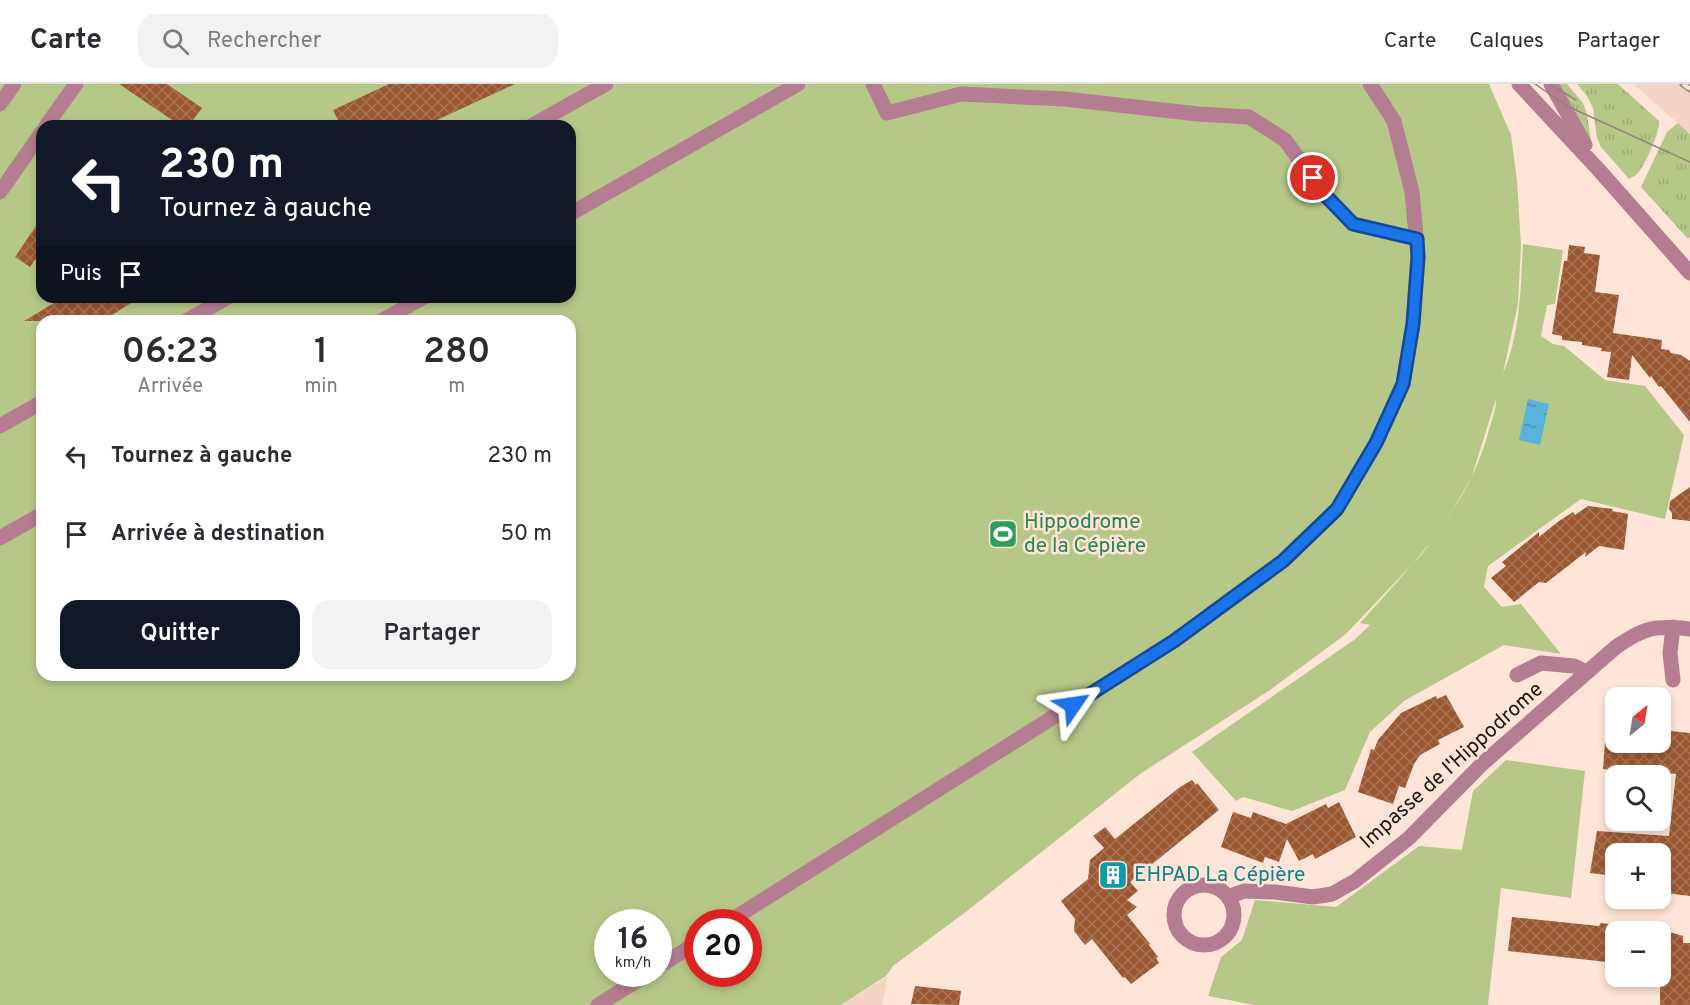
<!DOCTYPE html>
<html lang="fr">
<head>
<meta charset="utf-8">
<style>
  :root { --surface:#fff; --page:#f2f2f3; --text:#2b2b33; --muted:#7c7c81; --line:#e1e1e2; --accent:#111827 }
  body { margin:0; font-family:Overpass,sans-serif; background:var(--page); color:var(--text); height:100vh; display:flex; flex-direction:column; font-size:22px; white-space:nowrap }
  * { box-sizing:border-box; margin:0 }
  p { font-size:20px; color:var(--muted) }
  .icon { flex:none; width:33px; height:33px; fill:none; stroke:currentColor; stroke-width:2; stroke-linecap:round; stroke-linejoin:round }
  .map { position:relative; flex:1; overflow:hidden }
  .side { position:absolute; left:36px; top:231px; width:540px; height:366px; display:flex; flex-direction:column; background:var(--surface); border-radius:18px; box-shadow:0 3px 9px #0003 }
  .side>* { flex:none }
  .top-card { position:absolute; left:36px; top:36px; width:540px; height:183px; border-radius:18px; box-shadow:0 3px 9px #0003; background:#111827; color:#fff; overflow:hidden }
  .needle { width:39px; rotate:30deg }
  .buttons { position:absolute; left:1605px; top:603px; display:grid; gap:12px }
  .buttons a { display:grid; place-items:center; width:66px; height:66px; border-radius:12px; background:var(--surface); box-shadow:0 3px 9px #0003; font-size:30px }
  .speed { position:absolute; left:594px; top:825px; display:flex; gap:12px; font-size:30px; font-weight:700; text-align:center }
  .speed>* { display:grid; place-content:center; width:78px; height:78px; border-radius:50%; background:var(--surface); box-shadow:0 3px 9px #0003; line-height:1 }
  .speed small { font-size:15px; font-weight:400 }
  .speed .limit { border:9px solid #d22; background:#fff; color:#111 }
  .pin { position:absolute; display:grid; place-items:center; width:51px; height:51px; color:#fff; margin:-26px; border:3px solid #fff; border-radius:50%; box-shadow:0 2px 6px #0007 }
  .me { position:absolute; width:66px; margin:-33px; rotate:58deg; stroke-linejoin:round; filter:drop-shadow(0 0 4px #0008) }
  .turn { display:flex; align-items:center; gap:21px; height:126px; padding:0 24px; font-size:27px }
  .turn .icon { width:78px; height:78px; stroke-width:2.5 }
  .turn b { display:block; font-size:42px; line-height:51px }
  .then { display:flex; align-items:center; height:57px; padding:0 24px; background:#0003; gap:12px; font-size:22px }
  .eta { display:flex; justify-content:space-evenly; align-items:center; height:102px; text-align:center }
  .eta b { font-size:36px; font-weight:600; line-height:42px }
  .button { display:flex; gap:12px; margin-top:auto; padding:12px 24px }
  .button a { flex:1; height:69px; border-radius:18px; background:var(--accent); color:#fff; font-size:24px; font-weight:600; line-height:69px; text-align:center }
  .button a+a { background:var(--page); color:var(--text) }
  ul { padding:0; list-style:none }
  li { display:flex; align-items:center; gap:18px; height:78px; padding:0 24px }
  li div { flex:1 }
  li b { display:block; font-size:22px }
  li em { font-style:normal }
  header { display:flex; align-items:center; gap:36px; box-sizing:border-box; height:84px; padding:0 30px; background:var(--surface); border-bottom:2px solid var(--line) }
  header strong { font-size:28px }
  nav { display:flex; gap:33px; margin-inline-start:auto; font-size:21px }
  .search { width:420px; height:54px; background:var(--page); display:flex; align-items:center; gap:15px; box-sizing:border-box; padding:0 21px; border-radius:18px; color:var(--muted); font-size:22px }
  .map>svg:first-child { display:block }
  .built { fill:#f6d4c5 }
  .grass { fill:url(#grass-tufts) }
  .green { fill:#b6c888; fill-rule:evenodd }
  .water { fill:url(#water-ripples) }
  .building { fill:url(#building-cross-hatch) }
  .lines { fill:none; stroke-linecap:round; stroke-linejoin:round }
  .minor { stroke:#b57d91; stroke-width:15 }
  .tram { stroke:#95837b; stroke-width:1.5 }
  .rail-casing { stroke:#95837b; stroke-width:7 }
  .rail { stroke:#ffe4d8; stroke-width:4.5; stroke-dasharray:14; stroke-linecap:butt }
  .route-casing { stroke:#114b97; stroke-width:15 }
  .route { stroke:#1a73e8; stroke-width:10 }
  .labels { text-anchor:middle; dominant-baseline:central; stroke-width:5; stroke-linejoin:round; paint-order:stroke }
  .leisure-label { font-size:21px; fill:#27864d; stroke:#ffe4d8; text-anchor:start }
  .street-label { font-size:21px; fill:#211814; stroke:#ffe4d8 }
  .culture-label { font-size:21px; fill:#0d838f; stroke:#ffe4d8; text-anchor:start }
</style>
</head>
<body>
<header>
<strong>Carte</strong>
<div class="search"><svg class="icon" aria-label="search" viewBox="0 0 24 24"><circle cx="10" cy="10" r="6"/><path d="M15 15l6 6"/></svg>Rechercher</div>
<nav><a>Carte</a><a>Calques</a><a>Partager</a></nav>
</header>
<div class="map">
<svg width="1690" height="921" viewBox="0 0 1690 921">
  <defs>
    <pattern id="grass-tufts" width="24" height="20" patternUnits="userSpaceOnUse" patternTransform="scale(1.5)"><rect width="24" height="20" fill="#b6c888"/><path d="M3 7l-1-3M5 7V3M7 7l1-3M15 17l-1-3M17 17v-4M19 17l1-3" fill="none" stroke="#9cab74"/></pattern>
    <pattern id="water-ripples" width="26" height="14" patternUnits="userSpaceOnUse" patternTransform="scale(1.5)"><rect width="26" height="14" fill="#59b4dc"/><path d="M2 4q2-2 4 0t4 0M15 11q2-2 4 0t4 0" fill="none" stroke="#4991b1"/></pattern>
    <pattern id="building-cross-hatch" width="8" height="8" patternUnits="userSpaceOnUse" patternTransform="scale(1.5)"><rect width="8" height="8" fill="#9c5730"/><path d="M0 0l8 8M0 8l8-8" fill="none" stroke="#a67559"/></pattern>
  </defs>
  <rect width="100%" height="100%" fill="#ffe4d8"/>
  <path class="built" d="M1633,0h57v50l-12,-11z
    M888,892l-6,29h-40z"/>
  <path class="grass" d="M1555,0h12l16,19 4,11 5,34z
    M1577,0h41l41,37c2,8 -15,47 -22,53 -3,3 -5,3 -8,5l-28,-32 -4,-9 -4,-30 -6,-12z
    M1678,39l12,11v103l-2,2 -47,-52 26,-55z"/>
  <path class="green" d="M0,0h1489l22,51 6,46 4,64 -3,59 -15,69c17,-36 18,-90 20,-129l40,6 -8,54 -8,1 -6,31 12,8 11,2 41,34 40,6 39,49 -19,84 -84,-20 -93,67 -4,21 18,20 19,-3 40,50 -57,-9 -100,56 -34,31 -25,58 -53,21 -49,-14 -7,4 -44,-49 162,-112 16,-15 -10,-2c53,-59 108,-114 129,-193 3,-10 7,-21 7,-31l-24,77 -22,39 -28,39 -76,80 -76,56 -130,84 -173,137 -74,55 -7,10 -45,29h-841zM42,42h528v171h-528zM42,237h528v354h-528zM608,838h50v52h-50zM698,838h50v52h-50z
    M1506,676l79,11 -14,127 -70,-10 -13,117h-233l-47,-9 13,-39 21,-17 13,-40 81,7 83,-61 43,4 11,-59z"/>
  <path class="water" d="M1528,315l21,5 -9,41 -21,-5z"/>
  <path class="building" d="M119,0h48l35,24 -13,18h-8z
    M389,0h126l-91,42h-83l-8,-16z
    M42,133v33l-12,17 -15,-10z
    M1569,161l16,2 -1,6 16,2 -5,37 24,3 -6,38 49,7 -1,9 8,1 2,3 10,2 9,6v61l-29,-36 -2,1 -8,-11 -1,2 -18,-23 -3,25 -22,-3 4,-25 -10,-1 1,-3 -20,-3v-3l-20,-2v-4l-10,-2 12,-73h3z
    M64,213h77l-39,24h-78z
    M1690,403v34l-18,-2v-6l-3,-4 1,-8z
    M1588,422l25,3 -1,2 16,3 -4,36 -25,-4 -14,11 1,-5 -40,31 -7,-1 -25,20 -23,-24 15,-12 -4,-4 37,-30v5l20,-16 14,-9 2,3z
    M1446,611l18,32 -26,13 2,4 -20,11 -6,9 -9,24 -6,-2 -6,18 -35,-12 13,-43 3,1 4,-10 23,-27 35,-17 1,3z
    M1660,646l30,3v163l-24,-3 1,-10 -7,-1v-28h-44v22l-26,-3 7,-42 72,5 7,-62 -29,-3v3l-44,-5 2,-27h55z
    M1192,696l4,5 1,-2 22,27 -89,72 8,9 -11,9 10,7 -10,8 23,29 -1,1 9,12 -2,1 3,5 -28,21 -6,-7 -2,1 -31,-39 -7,6 -11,-14 1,-12 -14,-18 27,-22 2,-19 14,-12 -11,-12 12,-9 10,12 65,-52z
    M1339,718l17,35 -41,22 -2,-5 -14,7 -12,-22 -8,23 -14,-5 -2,6 -42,-16 12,-35 18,6 2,-6 33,12 40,-20 2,4z
    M1512,833l87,9 2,-3 15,2v38l-108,-12z
    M1660,845l23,7v7h7v62h-30z
    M915,902l46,5 -2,14 -48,-1z"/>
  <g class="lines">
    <path class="minor" d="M873,0l14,29 74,-19 104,5 133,15 51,3 36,23 42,57 26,27 64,15
      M1519,0l79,85 92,104
      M1551,0l34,61
      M0,20l14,-20
      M46,42l30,-42
      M531,42l75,-42
      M0,108l42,-60
      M570,130l228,-130
      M186,237l42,-24
      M381,237l43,-24
      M0,342l42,-24
      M0,454l42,-24
      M1517,591l24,-12 33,3 13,6
      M1673,596l-3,-27 3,-26
      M1174 831a30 30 0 1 1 60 0a30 30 0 1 1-60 0Z
      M1228,813l16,-6 31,1 38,5 19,-3 23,-13 54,-43 73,-74 134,-117c29,-20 39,-22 74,-18
      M728,838l446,-281 109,-80 54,-52 39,-66 27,-59 10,-60 5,-67 -6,-65 -18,-71 -24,-37
      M658,883l40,-25
      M598,921l50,-31"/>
    <path class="tram" d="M1535,0l32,22 123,56
      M1550,0l26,16"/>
    <g class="rail-casing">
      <path id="rail" d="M1683,0l7,5"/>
    </g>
    <use href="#rail" class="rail"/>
  </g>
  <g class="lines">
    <g class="route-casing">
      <path id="route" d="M1073,621l101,-64 109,-80 54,-52 39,-66 27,-59 10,-60 5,-67 -1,-18 -64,-15 -26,-27 -14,-19"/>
    </g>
    <use href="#route" class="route"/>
  </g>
  <defs>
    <g id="stadium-square" transform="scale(1.5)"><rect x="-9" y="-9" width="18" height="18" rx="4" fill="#2e9e5b" stroke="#ffe4d8"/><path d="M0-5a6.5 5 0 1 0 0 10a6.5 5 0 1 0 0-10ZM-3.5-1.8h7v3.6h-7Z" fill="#fff"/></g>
    <g id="building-square" transform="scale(1.5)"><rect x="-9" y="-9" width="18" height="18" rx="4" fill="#0f9aa8" stroke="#ffe4d8"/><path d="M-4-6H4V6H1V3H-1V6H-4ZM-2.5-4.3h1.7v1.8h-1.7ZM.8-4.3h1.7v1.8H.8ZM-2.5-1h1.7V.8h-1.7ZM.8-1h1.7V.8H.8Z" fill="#fff"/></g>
  </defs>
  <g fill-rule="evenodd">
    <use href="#stadium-square" x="1003" y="450"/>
    <use href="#building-square" x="1113" y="791"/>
  </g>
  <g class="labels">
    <g class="leisure-label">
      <text x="1024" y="438">Hippodrome<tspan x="1024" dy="24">de la Cépière</tspan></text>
    </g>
    <g class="street-label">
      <text transform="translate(1452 682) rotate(-42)">Impasse de l'Hippodrome</text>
    </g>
    <g class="culture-label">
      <text x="1134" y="791">EHPAD La Cépière</text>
    </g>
  </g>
</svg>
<div class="buttons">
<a><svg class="needle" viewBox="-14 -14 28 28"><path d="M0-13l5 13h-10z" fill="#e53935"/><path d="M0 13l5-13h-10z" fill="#7c7c81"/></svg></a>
<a><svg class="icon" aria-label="search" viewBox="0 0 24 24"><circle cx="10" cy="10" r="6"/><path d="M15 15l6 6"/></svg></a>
<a>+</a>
<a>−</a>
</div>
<div class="speed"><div>16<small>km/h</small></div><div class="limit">20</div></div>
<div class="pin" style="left:1313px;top:94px;background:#d93025"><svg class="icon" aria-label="arrive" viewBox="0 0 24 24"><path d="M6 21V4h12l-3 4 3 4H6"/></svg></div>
<svg class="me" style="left:1073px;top:621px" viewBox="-20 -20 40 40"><path d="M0-17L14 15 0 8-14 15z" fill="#1a73e8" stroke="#fff" stroke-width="4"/></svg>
<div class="top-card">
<div class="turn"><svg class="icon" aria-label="left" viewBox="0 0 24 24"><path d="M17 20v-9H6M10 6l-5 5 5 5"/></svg><div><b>230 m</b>Tournez à gauche</div></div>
<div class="then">Puis<svg class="icon" aria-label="arrive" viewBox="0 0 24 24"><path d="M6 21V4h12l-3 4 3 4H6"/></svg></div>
</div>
<section class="side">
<div class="eta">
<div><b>06:23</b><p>Arrivée</p></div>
<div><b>1</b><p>min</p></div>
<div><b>280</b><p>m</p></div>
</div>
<ul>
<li><svg class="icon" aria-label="left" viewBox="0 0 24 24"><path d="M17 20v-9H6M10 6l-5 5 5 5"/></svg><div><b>Tournez à gauche</b></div><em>230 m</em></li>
<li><svg class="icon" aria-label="arrive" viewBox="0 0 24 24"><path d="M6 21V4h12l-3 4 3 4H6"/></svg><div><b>Arrivée à destination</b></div><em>50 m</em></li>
</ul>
<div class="button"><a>Quitter</a><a>Partager</a></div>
</section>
</div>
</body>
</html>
